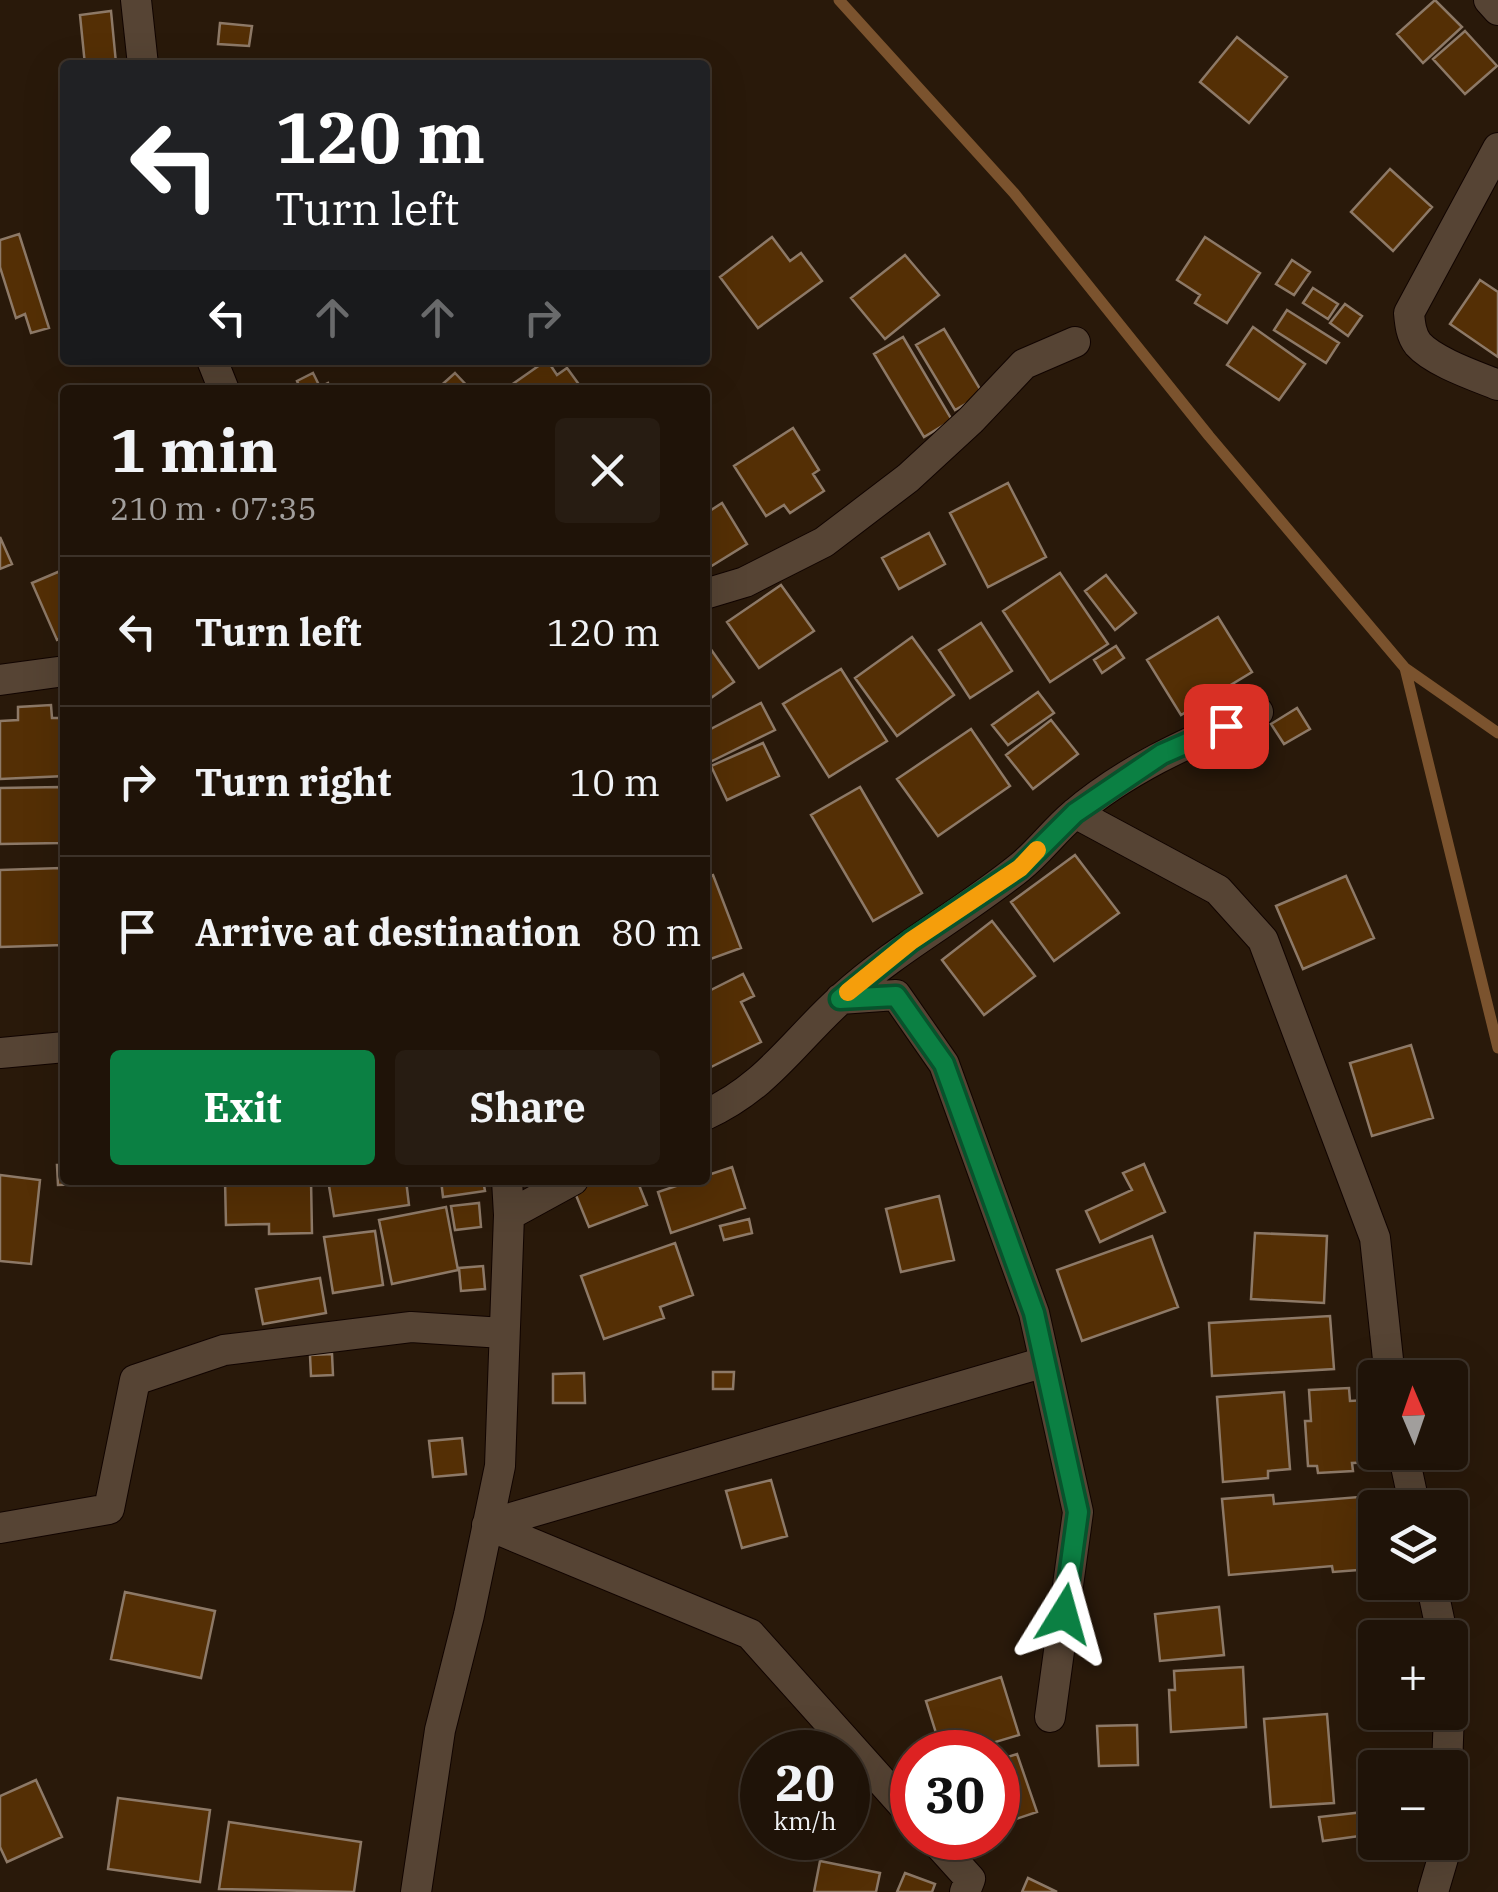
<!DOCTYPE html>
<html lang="en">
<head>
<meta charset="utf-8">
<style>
  :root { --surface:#1f1308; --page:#271c12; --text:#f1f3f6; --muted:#a19e9c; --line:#3c3229; --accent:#0b8043 }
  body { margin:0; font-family:"IBM Plex Serif",serif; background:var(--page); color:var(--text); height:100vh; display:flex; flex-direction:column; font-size:38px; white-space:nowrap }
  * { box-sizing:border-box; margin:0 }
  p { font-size:32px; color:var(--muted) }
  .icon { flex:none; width:55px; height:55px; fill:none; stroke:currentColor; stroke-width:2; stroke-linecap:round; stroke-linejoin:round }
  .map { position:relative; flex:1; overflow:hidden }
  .panel { position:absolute; left:60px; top:385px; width:650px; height:800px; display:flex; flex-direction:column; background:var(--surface); border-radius:10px; box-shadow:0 10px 40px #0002,0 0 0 2px var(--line) }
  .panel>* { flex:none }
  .hud { position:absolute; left:60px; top:60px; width:650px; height:305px; border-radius:10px; box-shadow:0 10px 40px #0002,0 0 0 2px var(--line); background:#202124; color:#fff; overflow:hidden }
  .needle { width:65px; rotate:358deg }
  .buttons { position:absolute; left:1358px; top:1360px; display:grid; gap:20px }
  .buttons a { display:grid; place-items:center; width:110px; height:110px; border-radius:10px; background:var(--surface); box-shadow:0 10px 40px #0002,0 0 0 2px var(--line); font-size:50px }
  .speed { position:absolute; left:740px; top:1730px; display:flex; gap:20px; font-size:50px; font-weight:700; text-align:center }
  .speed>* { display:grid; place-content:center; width:130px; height:130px; border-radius:50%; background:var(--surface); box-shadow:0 10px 40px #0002,0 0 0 2px var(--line); line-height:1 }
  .speed small { font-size:25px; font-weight:400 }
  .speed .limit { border:15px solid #d22; background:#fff; color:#111 }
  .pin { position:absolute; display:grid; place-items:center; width:85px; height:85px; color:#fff; margin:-42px; border-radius:20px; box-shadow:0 5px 15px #0006 }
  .me { position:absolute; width:110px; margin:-55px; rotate:8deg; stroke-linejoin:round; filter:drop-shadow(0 0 8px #0008) }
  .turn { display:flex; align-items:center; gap:35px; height:210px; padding:0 50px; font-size:45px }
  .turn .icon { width:130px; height:130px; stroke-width:2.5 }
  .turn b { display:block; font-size:70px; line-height:85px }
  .lanes { display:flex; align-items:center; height:95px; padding:0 50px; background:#0003; justify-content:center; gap:50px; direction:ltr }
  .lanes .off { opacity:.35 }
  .round { display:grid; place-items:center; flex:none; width:105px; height:105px; border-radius:10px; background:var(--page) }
  .overview { display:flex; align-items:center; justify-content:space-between; height:170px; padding:0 50px }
  h1 { font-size:60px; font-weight:700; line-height:75px }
  .button { display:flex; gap:20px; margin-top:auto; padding:20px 50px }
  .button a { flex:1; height:115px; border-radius:10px; background:var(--accent); color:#fff; font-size:40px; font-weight:700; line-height:115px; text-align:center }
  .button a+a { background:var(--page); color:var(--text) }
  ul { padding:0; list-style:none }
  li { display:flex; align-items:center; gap:30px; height:150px; padding:0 50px; border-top:2px solid var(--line) }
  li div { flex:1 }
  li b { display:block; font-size:38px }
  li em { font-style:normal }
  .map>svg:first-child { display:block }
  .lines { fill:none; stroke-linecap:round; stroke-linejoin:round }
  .stream { stroke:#7b532e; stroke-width:11 }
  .building { fill:#542f05; stroke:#8d7967; stroke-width:2.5 }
  .minor-casing { stroke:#110400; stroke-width:32 }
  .minor { stroke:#564434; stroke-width:30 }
  .route-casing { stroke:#07532c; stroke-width:25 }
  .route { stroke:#0b8043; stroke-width:18 }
  .slow { stroke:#f59e0b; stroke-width:18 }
</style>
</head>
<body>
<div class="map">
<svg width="1498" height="1892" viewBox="0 0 1498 1892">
  <rect width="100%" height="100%" fill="#29190a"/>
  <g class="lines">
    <path class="stream" d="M839,0l175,193 195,243 196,232 93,65
      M1405,668l93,380"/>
  </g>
  <path class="building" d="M1435,0l27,27 -39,36 -26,-29z
    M111,11l5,52 -31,2 -5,-50z
    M220,23l32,3 -3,20 -31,-2z
    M1465,31l32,35 -32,28 -32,-35z
    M1237,37l50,40 -38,46 -49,-41z
    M1390,169l42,38 -39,44 -42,-39z
    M19,234l30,94 -18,5 -6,-19 -9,4 -16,-51v-27z
    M772,237l18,24 11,-8 21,28 -64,47 -38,-51z
    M1205,237l55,36 -33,50 -32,-20 5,-8 -23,-15z
    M905,255l34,40 -54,44 -34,-41z
    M1292,260l18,12 -16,23 -18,-11z
    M1480,280l18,12v65l-48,-33z
    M1313,288l25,16 -10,15 -25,-16z
    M1345,304l17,12 -14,20 -18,-13z
    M1287,310l52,33 -13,20 -52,-33z
    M1253,327l52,37 -26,36 -52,-35z
    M944,329l39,65 -28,16 -39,-65z
    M903,337l49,83 -28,17 -50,-83z
    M547,360l10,15 10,-7 16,22h-79z
    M313,373l7,14 8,-4 3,7h-30l-4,-9z
    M455,373l16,17h-35z
    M793,428l26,42 -6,4 11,17 -34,22 -6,-8 -18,11 -32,-50z
    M1008,483l38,74 -58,30 -38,-74z
    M722,503l25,41 -42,26v-56z
    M929,533l16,31 -46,25 -17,-31z
    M0,537l12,27 -12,5z
    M65,569v68l-8,3 -25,-57z
    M1060,573l48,71 -58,38 -47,-71z
    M1106,575l30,38 -21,17 -30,-39z
    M781,585l33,46 -55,37 -32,-46z
    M1218,617l34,55 -71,43 -34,-55z
    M981,623l31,48 -42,27 -31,-48z
    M912,637l42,58 -57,41 -42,-58z
    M705,641l29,41 -29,20z
    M1116,646l8,12 -22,15 -8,-13z
    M841,669l46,72 -58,36 -46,-73z
    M1038,692l16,21 -46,32 -16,-20z
    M761,703l14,27 -67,33 -3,-6v-25z
    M51,705l1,13h13v58l-65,3v-58l18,-1v-13z
    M1297,708l13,21 -26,15 -13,-20z
    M1051,720l27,34 -45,35 -27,-34z
    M971,729l39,57 -72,50 -41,-57z
    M763,743l16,33 -52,24 -16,-34z
    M61,787l1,56 -62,1v-56z
    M860,787l62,106 -49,28 -62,-106z
    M1075,855l44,58 -65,48 -43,-59z
    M61,868l2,77 -63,2v-77z
    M713,875l28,73 -36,13v-83z
    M1346,876l28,62 -71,31 -27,-63z
    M992,921l43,55 -51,39 -42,-55z
    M743,974l11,22 -13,6 20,40 -56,28v-77z
    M1411,1045l22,73 -61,18 -22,-73z
    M1144,1164l21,48 -65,30 -14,-31 46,-21 -9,-17z
    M57,1165h8v15h22v4l-29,1z
    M732,1167l13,41 -74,25 -13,-41 36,-12h11v-4z
    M0,1175l40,5 -9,84 -31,-3z
    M225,1180h86l1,53 -43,1v-10l-43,1z
    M328,1180h78l3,25 -75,11z
    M441,1180h42l2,11 -42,6z
    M580,1180h57l10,25 -58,22 -18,-44z
    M939,1196l15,64 -53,12 -15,-63z
    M479,1203l2,24 -26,3 -4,-24z
    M446,1207l12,63 -66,14 -13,-64z
    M749,1219l3,14 -28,7 -4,-14z
    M375,1231l8,54 -50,8 -9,-56z
    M1255,1233l72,3 -3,67 -73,-4z
    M1152,1236l26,71 -96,34 -25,-71z
    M675,1243l18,52 -33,12 4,11 -60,21 -23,-63z
    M483,1266l2,23 -24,2 -2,-23z
    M320,1278l6,35 -63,11 -7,-35z
    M1330,1316l4,53 -122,7 -3,-53z
    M332,1354l1,21 -22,1 -1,-21z
    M713,1372h21l-1,17h-20z
    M584,1373l1,30h-32v-29z
    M1349,1388l1,13 16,-1 2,24h6l3,38 -25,1 1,8 -35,2 -1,-7h-9l-3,-45h6l-2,-31z
    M1284,1392l6,77 -22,2v7l-45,4 -6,-85z
    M462,1438l4,36 -33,3 -4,-36z
    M771,1480l16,56 -45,12 -16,-57z
    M1273,1495l1,9 97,-8 2,29 -6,1 4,43 -38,3 -1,-6 -103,9 -7,-76z
    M125,1592l90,19 -14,67 -90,-19z
    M1219,1607l5,48 -64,6 -5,-47z
    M1243,1667l3,60 -75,5 -2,-42h6l-1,-19z
    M1001,1677l18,58 -57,17h-20l-16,-51z
    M1327,1714l7,89 -63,4 -7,-88z
    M1137,1725l1,40 -39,1 -2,-40z
    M1017,1754l20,58 -39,13v-65z
    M36,1780l26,57 -55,25 -7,-15v-51z
    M118,1798l92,12 -10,72 -92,-13z
    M1364,1812l3,23 -44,6 -4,-24z
    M229,1822l132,20 -7,50 -135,-3z
    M820,1861l60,12 -4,19h-62z
    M905,1873l30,11 -3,8h-35z
    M1028,1878l29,14h-35z"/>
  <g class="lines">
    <g class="minor-casing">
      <path id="minor" d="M136,0l7,65
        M1489,0l9,10
        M1498,148l-89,165c1,11 2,22 9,31 16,18 58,32 80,41
        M212,360l12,30
        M705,594l40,-12 79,-40 84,-64 63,-58 53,-56 51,-22
        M0,680l65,-9
        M1075,813l143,77 45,50 112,298 15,140
        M840,999l56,-4 48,69 90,249 44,199 -28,205
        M0,1053l65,-6
        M705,1115c62,-28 89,-74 137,-117 55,-50 120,-84 177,-130 20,-16 35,-37 54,-53 54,-47 121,-75 185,-103
        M509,1215l64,-35
        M1403,1452l12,56
        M0,1528l109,-19 26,-129 89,-30 187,-23 92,6
        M1431,1582l12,56
        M1450,1671v12
        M1447,1768l2,-56
        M912,1815l-162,-181 -263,-109 558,-163
        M933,1838l37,41 -5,13
        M416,1892l24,-162 29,-115 31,-149 9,-251 -2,-35
        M1433,1892l10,-34 1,-16"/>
    </g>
    <use href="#minor" class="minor"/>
  </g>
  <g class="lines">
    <g class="route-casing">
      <path id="route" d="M1064,1614l14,-102 -44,-199 -90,-249 -48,-68 -56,3 71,-58 109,-73 55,-55 87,-59 64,-28"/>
    </g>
    <use href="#route" class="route"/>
    <path class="slow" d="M848,992l63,-51 109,-73 17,-18"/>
  </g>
</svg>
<div class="buttons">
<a><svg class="needle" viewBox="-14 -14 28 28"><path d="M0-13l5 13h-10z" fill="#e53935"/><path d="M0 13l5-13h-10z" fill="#a19e9c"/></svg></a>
<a><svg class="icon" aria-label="layers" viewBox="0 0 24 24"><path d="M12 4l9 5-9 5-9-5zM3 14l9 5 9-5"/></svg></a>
<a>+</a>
<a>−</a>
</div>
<div class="speed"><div>20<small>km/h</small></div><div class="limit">30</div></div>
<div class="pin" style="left:1226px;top:726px;background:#d93025"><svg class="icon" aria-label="arrive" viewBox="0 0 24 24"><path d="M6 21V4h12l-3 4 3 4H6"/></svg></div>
<svg class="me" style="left:1064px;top:1614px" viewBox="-20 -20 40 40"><path d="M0-17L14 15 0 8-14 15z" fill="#0b8043" stroke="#fff" stroke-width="4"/></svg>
<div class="hud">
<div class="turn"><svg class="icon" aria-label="left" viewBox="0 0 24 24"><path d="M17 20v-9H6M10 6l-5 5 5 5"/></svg><div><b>120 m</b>Turn left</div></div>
<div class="lanes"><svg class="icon" aria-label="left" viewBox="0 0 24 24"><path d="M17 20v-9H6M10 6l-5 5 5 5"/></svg><svg class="icon off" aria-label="ahead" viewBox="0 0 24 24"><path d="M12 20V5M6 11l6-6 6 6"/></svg><svg class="icon off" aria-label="ahead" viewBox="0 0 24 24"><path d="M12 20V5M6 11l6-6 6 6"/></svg><svg class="icon off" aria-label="right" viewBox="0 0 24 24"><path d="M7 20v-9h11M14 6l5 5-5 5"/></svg></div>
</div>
<section class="panel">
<div class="overview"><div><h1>1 min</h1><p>210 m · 07:35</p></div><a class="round"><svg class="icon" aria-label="close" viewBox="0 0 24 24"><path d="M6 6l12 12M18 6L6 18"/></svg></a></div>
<ul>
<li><svg class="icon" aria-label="left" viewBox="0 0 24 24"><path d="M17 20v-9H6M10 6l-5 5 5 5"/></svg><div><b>Turn left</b></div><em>120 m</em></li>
<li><svg class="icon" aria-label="right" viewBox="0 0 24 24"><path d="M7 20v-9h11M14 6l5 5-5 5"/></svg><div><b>Turn right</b></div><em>10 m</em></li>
<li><svg class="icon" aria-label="arrive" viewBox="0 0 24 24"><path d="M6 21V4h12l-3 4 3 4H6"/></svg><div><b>Arrive at destination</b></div><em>80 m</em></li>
</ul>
<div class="button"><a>Exit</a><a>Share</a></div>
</section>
</div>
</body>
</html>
